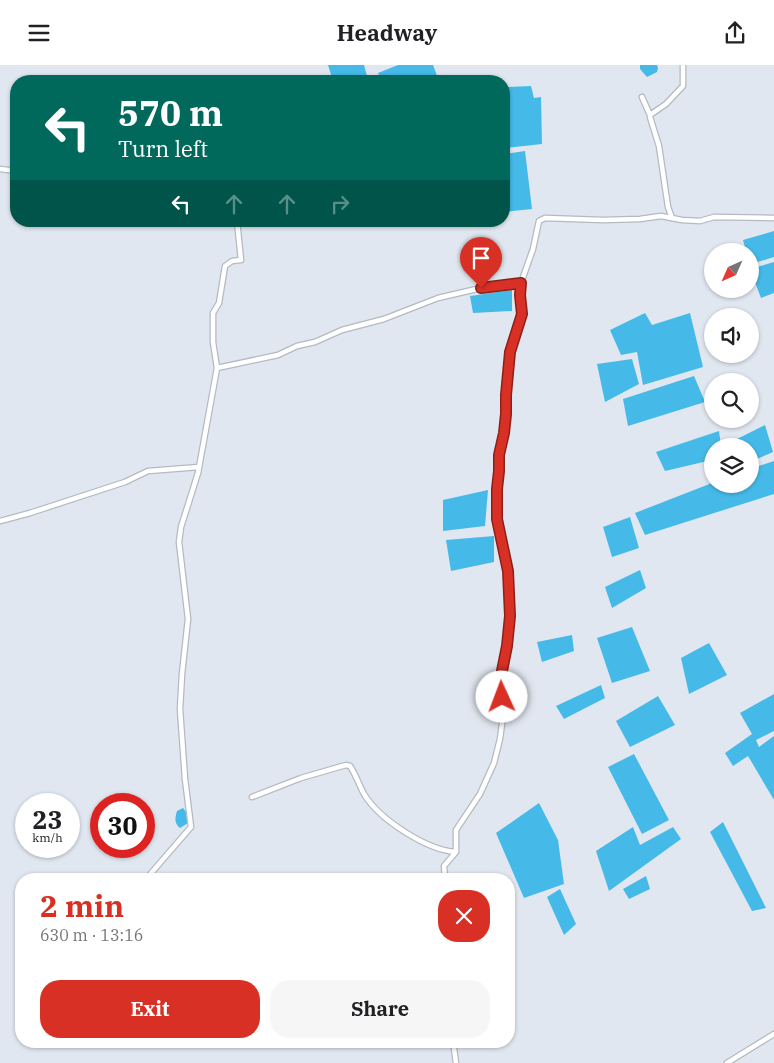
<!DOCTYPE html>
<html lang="en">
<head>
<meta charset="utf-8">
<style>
  :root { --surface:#fff; --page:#f6f6f6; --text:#202124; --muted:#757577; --accent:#d93025 }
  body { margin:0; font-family:"IBM Plex Serif",serif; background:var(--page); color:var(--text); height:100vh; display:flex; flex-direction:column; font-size:19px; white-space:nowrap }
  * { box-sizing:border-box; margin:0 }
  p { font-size:16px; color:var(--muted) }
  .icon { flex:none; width:28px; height:28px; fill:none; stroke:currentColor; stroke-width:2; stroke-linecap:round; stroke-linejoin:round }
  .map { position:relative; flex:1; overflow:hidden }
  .panel { position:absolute; left:15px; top:808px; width:500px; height:175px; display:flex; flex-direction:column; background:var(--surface); border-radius:20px; box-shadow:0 1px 4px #0004 }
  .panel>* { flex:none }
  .banner { position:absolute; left:10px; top:10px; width:500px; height:152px; border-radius:20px; box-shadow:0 1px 4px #0004; background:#00695c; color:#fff; overflow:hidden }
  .needle { width:32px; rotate:225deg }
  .controls { position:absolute; left:704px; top:178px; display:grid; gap:10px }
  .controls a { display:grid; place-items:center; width:55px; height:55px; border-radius:50%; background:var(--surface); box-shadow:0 1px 4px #0004; font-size:25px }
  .speed { position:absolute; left:15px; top:728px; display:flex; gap:10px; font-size:25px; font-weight:700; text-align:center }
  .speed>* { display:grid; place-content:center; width:65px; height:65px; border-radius:50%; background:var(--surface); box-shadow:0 1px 4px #0004; line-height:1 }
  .speed small { font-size:12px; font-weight:400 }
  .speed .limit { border:8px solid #d22; background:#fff; color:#111 }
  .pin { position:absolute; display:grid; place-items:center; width:42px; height:42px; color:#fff; margin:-51px -21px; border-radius:50% 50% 50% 0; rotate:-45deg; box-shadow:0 0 5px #0007 }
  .pin .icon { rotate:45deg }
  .me { position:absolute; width:55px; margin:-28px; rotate:358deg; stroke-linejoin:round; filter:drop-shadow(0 0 4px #0008) }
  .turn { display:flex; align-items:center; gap:18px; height:105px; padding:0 25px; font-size:22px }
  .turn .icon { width:65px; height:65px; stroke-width:2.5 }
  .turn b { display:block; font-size:35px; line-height:42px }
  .lanes { display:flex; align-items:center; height:48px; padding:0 25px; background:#0003; justify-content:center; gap:25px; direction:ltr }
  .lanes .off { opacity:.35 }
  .round { display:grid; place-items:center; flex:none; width:52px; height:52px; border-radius:20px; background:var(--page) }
  .head { display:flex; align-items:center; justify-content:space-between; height:85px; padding:0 25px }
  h1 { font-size:30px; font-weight:700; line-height:38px; color:var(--accent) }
  .action { display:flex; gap:10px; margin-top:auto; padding:10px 25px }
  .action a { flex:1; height:58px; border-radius:20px; background:var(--accent); color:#fff; font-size:20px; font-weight:700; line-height:58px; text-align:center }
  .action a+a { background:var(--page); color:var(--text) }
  header { display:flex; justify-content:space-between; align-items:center; height:65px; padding:0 25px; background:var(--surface); font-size:22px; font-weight:700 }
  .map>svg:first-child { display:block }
  .water { fill:#45bae8 }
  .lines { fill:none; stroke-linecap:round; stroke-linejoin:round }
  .street-casing { stroke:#b4bac2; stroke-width:7 }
  .street { stroke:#fff; stroke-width:4.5 }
  .route-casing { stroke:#8d1f18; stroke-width:12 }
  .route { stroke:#d93025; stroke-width:9 }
</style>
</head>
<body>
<header><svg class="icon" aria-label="menu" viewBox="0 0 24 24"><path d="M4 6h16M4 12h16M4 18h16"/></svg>Headway<svg class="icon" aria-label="share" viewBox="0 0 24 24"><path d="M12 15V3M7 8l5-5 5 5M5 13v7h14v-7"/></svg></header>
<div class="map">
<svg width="774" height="998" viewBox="0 0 774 998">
  <rect width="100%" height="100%" fill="#e1e7f0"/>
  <path class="water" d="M328,0h36l3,11 -12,5h-22z
    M398,0h35l6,16h-58l-3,-8z
    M640,0h17l1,3 -1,4 -10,5 -7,-8z
    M531,21l3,12 7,-1 1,47 -37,4 3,-61z
    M525,86l7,58 -28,3v-58z
    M774,166v26l-23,7 -1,-13h-4l-3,-11z
    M774,197v31l-13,5 -11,-29z
    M512,225v21l-39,2 -3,-17z
    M645,248l7,12 38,-12 13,54 -60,18 -6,-33 -16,3 -11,-25z
    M632,294l7,25 -34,18 -8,-38z
    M694,311l11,26 -77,24 -5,-27z
    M765,360l8,27 -23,10v-16h-22l-1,-2z
    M719,366l2,15h-9v14l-47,11 -9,-19z
    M774,396v33l-129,41 -10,-22 77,-30 38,1v-15z
    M488,425l-3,36 -42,5v-31z
    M630,452l9,31 -27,9 -9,-30z
    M494,471v26l-43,9 -5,-31z
    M640,505l6,18 -34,20 -7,-21z
    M632,562l18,44 -38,12 -15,-45z
    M572,570l2,16 -32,11 -5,-20z
    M709,578l18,32 -38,19 -8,-36z
    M601,620l4,13 -41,21 -8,-13z
    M774,629v37l-18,9 3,7 15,-11v64l-26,-44 -15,10 -8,-13 27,-19 -12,-21z
    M658,631l17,29 -45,22 -14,-26z
    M634,689l35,66 -27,14 -34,-67z
    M539,738l19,37 6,44 -40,14 -28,-65z
    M183,743l4,5 1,10 -8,5c-6,-5 -5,-10 -3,-17z
    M723,757l43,86 -14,3 -42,-79z
    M633,762l7,18 33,-18 8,12 -72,52 -13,-40z
    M646,811l4,13 -21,10 -6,-10z
    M560,824l16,35 -12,11 -17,-38z"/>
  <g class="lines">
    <g class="street-casing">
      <path id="street" d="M642,32l8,18
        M0,104l16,2
        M672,153l-4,-11 -9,-61 -9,-29v-2l16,-11 17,-18v-21
        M217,303l61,-13 19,-9 18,-4 27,-12 42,-11 54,-21 43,-10 40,-5
        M0,456l30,-8 95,-31 23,-11 51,-4
        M252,732l49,-19 45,-13 4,1c6,9 9,19 14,28 15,25 62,56 92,58
        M146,814l45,-52 -6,-48 -5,-70 2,-35 6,-55 -9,-77 2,-15 17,-54 19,-105 -4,-26v-29l6,-10 6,-37 7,-5 9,-1 -4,-39
        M445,814l-1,-13 12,-14v-22l24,-36 14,-31 6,-24 3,-23 -1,-45 5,-25 3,-30 -2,-45 -11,-52 2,-64 6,-23 2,-18 -1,-19 4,-43 12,-38 -2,-19 1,-12 12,-34 6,-28 6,-3 58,2 37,-1 21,-3 21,4 18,1 14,-4 60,1
        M453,976l3,22
        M727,998l47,-29"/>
    </g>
    <use href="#street" class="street"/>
  </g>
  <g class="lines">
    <g class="route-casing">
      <path id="route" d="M481,223l40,-5 -1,12 2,19 -12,38 -4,43v19l-2,19 -5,22v16l-2,18v30l11,52 2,45 -3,30 -5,25v26"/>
    </g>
    <use href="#route" class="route"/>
  </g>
</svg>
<div class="controls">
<a><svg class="needle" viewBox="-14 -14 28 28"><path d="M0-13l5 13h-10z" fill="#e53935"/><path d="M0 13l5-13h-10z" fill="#757577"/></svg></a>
<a><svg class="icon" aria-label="sound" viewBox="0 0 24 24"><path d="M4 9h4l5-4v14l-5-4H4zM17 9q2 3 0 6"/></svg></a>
<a><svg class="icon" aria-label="search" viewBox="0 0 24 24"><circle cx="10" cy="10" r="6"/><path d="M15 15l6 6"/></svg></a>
<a><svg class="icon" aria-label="layers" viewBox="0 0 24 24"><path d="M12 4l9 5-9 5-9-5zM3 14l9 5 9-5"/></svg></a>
</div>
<div class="speed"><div>23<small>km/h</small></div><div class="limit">30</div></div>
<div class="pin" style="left:481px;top:223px;background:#d93025"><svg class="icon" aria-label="arrive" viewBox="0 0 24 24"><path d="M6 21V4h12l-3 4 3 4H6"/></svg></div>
<svg class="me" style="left:502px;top:632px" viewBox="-20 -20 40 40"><circle r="19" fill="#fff"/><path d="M0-13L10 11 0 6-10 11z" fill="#d93025"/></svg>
<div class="banner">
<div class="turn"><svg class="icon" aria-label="left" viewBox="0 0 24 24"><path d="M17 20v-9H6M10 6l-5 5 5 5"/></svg><div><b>570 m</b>Turn left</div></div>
<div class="lanes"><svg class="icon" aria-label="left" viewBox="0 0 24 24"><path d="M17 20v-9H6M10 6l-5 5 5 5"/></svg><svg class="icon off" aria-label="ahead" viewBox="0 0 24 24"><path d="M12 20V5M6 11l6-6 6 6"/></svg><svg class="icon off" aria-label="ahead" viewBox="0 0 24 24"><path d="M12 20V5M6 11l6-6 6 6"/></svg><svg class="icon off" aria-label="right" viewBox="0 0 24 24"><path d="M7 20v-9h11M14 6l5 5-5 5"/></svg></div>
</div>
<section class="panel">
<div class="head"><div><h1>2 min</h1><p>630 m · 13:16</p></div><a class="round" style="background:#d93025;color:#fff"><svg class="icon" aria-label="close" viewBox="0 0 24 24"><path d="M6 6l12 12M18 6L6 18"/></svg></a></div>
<div class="action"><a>Exit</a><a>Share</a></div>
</section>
</div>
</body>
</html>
